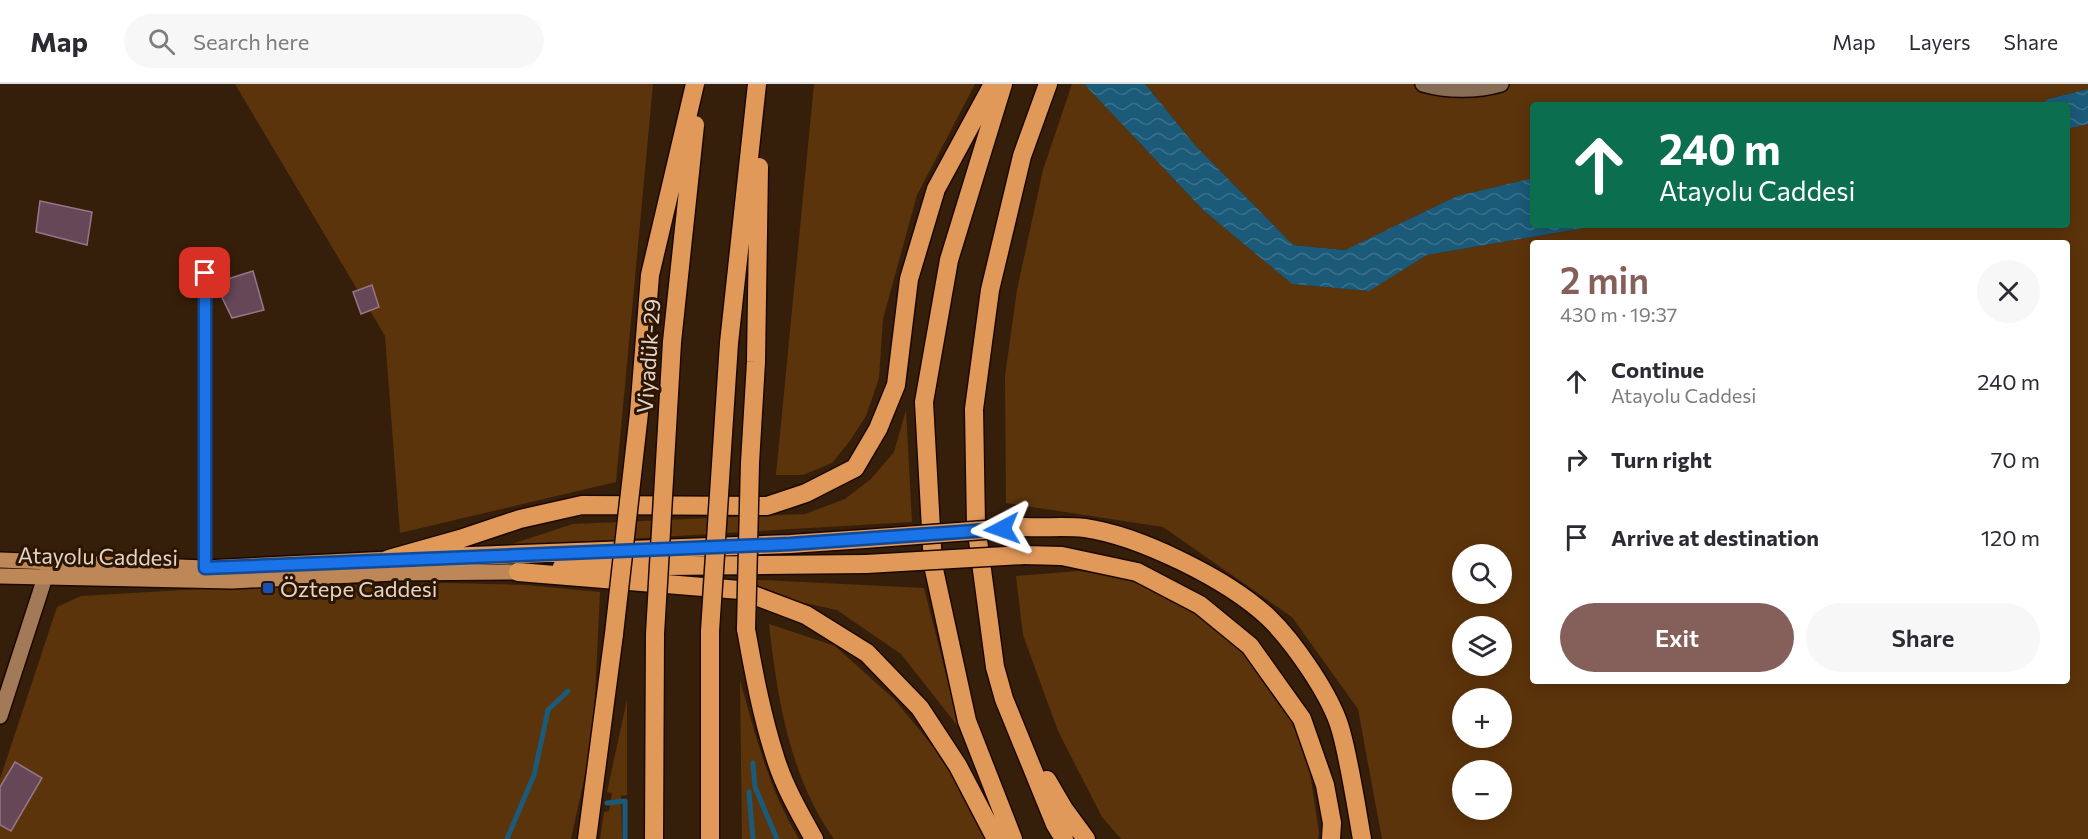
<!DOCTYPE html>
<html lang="en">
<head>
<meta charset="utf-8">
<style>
  :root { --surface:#fff; --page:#f7f7f7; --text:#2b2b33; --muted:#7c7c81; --line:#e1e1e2; --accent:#855f59 }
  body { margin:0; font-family:Commissioner,sans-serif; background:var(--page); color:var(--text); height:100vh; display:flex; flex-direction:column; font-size:22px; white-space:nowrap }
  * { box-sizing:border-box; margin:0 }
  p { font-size:20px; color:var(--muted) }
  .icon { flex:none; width:33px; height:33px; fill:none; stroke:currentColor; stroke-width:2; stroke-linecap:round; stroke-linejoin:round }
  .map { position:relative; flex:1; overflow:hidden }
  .details { position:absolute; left:1530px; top:156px; width:540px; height:444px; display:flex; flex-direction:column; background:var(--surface); border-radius:6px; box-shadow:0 3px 15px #0003 }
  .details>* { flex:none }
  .hud { position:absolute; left:1530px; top:18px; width:540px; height:126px; border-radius:6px; box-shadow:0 3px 15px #0003; background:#0b6e4f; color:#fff; overflow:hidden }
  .fabs { position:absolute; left:1452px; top:460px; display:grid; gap:12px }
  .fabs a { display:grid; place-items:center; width:60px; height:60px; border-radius:50%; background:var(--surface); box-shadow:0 3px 15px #0003; font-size:30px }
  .pin { position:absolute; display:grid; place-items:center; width:51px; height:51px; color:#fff; margin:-26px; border-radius:12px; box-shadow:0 3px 9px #0006 }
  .me { position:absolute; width:66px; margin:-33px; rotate:266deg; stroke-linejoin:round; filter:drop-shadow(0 0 4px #0008) }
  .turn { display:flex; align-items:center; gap:21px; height:126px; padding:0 30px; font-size:27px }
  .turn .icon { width:78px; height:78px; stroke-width:2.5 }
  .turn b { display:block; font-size:42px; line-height:51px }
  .round { display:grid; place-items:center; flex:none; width:63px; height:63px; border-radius:32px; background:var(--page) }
  .headline { display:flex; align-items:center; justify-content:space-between; height:102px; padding:0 30px }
  h1 { font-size:36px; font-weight:600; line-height:45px; color:var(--accent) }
  .primary-button { display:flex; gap:12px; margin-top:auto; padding:12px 30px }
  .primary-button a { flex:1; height:69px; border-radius:36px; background:var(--accent); color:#fff; font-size:24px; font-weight:600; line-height:69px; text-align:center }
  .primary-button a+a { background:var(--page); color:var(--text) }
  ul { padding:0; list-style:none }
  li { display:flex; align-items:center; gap:18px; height:78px; padding:0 30px }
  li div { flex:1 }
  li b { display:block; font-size:22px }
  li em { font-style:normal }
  header { display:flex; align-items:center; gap:36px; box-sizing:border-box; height:84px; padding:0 30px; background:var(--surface); border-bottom:2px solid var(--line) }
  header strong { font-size:28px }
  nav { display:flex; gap:33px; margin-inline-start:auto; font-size:21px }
  .search { width:420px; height:54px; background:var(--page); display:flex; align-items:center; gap:15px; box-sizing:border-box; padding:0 21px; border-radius:33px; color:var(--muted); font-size:22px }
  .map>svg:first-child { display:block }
  .green { fill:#5c340b; fill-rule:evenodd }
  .water { fill:url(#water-waves) }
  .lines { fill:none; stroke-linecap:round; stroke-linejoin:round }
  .stream { stroke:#1b5a79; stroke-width:5 }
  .building { fill:#654757; stroke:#977687; stroke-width:1.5 }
  .lane-casing { stroke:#1c0800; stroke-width:12 }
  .street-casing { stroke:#1c0800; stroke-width:18 }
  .secondary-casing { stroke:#1c0800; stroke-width:18 }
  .primary-casing { stroke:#1c0800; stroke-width:18 }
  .highway-casing { stroke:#1c0800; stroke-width:21 }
  .lane { stroke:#876c56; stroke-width:9 }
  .street { stroke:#876c56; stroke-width:15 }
  .secondary { stroke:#a27a57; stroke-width:15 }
  .primary { stroke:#bd8758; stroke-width:15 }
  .highway { stroke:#e1995a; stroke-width:18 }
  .highway-bridge-casing { stroke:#1c0800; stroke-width:21; stroke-linecap:butt }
  .highway-bridge { stroke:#e1995a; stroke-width:18 }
  .route-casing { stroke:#114b97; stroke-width:15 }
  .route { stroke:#1a73e8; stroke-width:10 }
  .transit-dot { fill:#1a4fb4; stroke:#2c1602; stroke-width:2 }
  .labels { text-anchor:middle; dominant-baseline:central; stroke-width:6; stroke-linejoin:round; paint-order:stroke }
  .street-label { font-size:22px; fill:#e4d4c8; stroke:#2c1602 }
  .poi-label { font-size:22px; fill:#e4d4c8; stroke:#2c1602; text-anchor:start }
</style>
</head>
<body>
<header>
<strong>Map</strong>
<div class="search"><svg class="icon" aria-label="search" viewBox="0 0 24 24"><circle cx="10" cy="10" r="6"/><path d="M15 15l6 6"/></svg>Search here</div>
<nav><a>Map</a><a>Layers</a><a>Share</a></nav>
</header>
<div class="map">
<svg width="2088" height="755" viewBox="0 0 2088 755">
  <defs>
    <pattern id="water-waves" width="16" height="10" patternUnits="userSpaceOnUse" patternTransform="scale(1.5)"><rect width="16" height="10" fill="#1b5a79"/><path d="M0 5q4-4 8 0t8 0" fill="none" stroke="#3c718b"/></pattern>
  </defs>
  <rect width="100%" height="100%" fill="#361f0a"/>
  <path class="green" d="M235,0h418l-37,398 -216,51 -15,-197z
    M814,0h161l-58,111 -34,124 -4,59 -13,38 -17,26 -17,21 -29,12h-27z
    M1072,0h12l120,127 88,73 76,7 59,-36 175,-30h465v-96l21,-5v715h-706l-24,-130 -66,-92 -129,-90 -157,-24 -1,-127 12,-86 26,-120zM1533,159h534v438h-534zM1462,471h40v39h-40zM1462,543h40v39h-40zM1462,615h40v39h-40zM1462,687h40v39h-40z
    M1145,0h943v5l-40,10 -8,6h-507v73l-76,18 -112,54 -52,-5 -98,-100z
    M906,326l6,112 -406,24 67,-22 232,-10 40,-15 26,-20 23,-27z
    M1079,487l72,10 59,34 67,75 31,69 11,74 -1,6h-197l-19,-22 -44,-86 -35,-96 -7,-59z
    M680,492l244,12 36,141 -59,-75 -64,-44z
    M446,499l79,2 75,7 -7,146 -22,101h-571v-60l57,-172 24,-11 120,-7z
    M769,540l66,22 60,54 44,54 50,85h-155c-44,-61 -57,-142 -65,-215z
    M740,596c15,54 29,110 59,159h-57z
    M627,616v95l-6,1 1,43h-22l4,-27 5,-1 3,-18 -5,-1z"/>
  <path class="water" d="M1084,0h61l50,61 98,100 52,5 112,-54 76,-18v47h69l-175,30 -58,36 -77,-7 -88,-73z
    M2088,5v35l-21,5v-24h-27l8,-6z"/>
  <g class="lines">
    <path class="stream" d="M753,679l2,24 22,52
      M749,708l4,47
      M607,719l18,-2v38
      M507,755l27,-64 14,-65 20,-19"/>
  </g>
  <path class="building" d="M40,117l52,11 -5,33 -51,-13z
    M253,187l11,39 -32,8 -17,-35z
    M372,201l7,22 -18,7 -8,-22z
    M15,678l27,16 -31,53 -11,-6v-38z"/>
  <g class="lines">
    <g class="lane-casing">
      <path id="lane" d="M205,189v295"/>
    </g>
    <g class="street-casing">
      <path id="street" d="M1423,0c24,7 54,7 78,0"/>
    </g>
    <g class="secondary-casing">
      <path id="secondary" d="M0,632l49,-151"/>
    </g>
    <g class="primary-casing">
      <path id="primary" d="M0,476l205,8 184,-9
        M0,492l232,5 162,-8 124,-1"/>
    </g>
    <g class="highway-casing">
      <path id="highway" d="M1003,0l-54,176 -25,142 9,163 34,156 46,118
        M1048,0l-26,72 -32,134 -16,119 2,116 19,142 9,32 51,125 9,15
        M1025,443c20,1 41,-1 60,1 55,8 142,51 183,89 26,25 64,80 73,114 9,33 15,74 21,108
        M1024,471l38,1 75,16 63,33 50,41 52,73 23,66 7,38 -1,16
        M418,474l372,-14 74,-5
        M389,475l71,-20 60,-20 62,-14 185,1 39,-13 49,-25 23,-39 18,-44 13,-106 27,-90 57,-105
        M562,483l304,-3
        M518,488l222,18 66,25 61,38 53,55 38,58 38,73
        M746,545c8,45 16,88 30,131 9,28 24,54 38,79
        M1047,696l17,29 22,30
        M587,755l27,-205
        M654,755l1,-205
        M710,755v-208"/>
    </g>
    <use href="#lane" class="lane"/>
    <use href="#street" class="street"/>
    <use href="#secondary" class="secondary"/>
    <use href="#primary" class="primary"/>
    <use href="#highway" class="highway"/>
    <g class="highway-bridge-casing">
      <path id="highway-bridge" d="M864,455l161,-12
        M866,480l158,-9
        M746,545l4,-166 6,-101 3,-195
        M710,547l19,-288 28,-259
        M614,550l25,-221 11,-138 45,-191
        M655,550l17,-292 23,-217"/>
    </g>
    <use href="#highway-bridge" class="highway-bridge"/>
  </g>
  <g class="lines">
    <g class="route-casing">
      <path id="route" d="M205,189v295l585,-24 212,-15"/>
    </g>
    <use href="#route" class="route"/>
  </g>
  <rect class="transit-dot" x="262" y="498" width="12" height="12" rx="3"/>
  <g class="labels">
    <g class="street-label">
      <text transform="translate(648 272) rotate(-86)">Viyadük-29</text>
      <text transform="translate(98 472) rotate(1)">Atayolu Caddesi</text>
    </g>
    <g class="poi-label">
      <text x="280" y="504">Öztepe Caddesi</text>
    </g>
  </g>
</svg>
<div class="fabs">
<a><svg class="icon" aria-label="search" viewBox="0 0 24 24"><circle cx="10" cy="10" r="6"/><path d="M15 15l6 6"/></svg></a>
<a><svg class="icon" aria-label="layers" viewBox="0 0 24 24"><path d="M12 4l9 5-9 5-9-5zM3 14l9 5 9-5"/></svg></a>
<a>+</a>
<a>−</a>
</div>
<div class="pin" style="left:205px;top:189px;background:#d93025"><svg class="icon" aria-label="arrive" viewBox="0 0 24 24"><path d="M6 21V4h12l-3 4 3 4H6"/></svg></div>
<svg class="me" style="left:1002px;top:445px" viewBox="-20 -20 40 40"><path d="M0-17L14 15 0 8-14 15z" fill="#1a73e8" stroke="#fff" stroke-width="4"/></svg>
<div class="hud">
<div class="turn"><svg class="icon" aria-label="ahead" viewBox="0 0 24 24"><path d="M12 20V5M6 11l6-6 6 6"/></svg><div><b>240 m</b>Atayolu Caddesi</div></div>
</div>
<section class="details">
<div class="headline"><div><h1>2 min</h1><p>430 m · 19:37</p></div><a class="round"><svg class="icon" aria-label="close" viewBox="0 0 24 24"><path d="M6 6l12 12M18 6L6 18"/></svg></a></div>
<ul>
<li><svg class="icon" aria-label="ahead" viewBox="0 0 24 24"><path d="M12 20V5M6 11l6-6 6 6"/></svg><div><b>Continue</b><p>Atayolu Caddesi</p></div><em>240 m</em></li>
<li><svg class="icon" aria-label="right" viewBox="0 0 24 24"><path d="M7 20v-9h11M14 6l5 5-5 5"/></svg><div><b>Turn right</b></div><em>70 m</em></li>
<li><svg class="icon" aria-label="arrive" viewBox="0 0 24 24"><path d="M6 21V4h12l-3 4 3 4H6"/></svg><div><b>Arrive at destination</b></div><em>120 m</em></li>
</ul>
<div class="primary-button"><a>Exit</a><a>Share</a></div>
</section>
</div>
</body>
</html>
